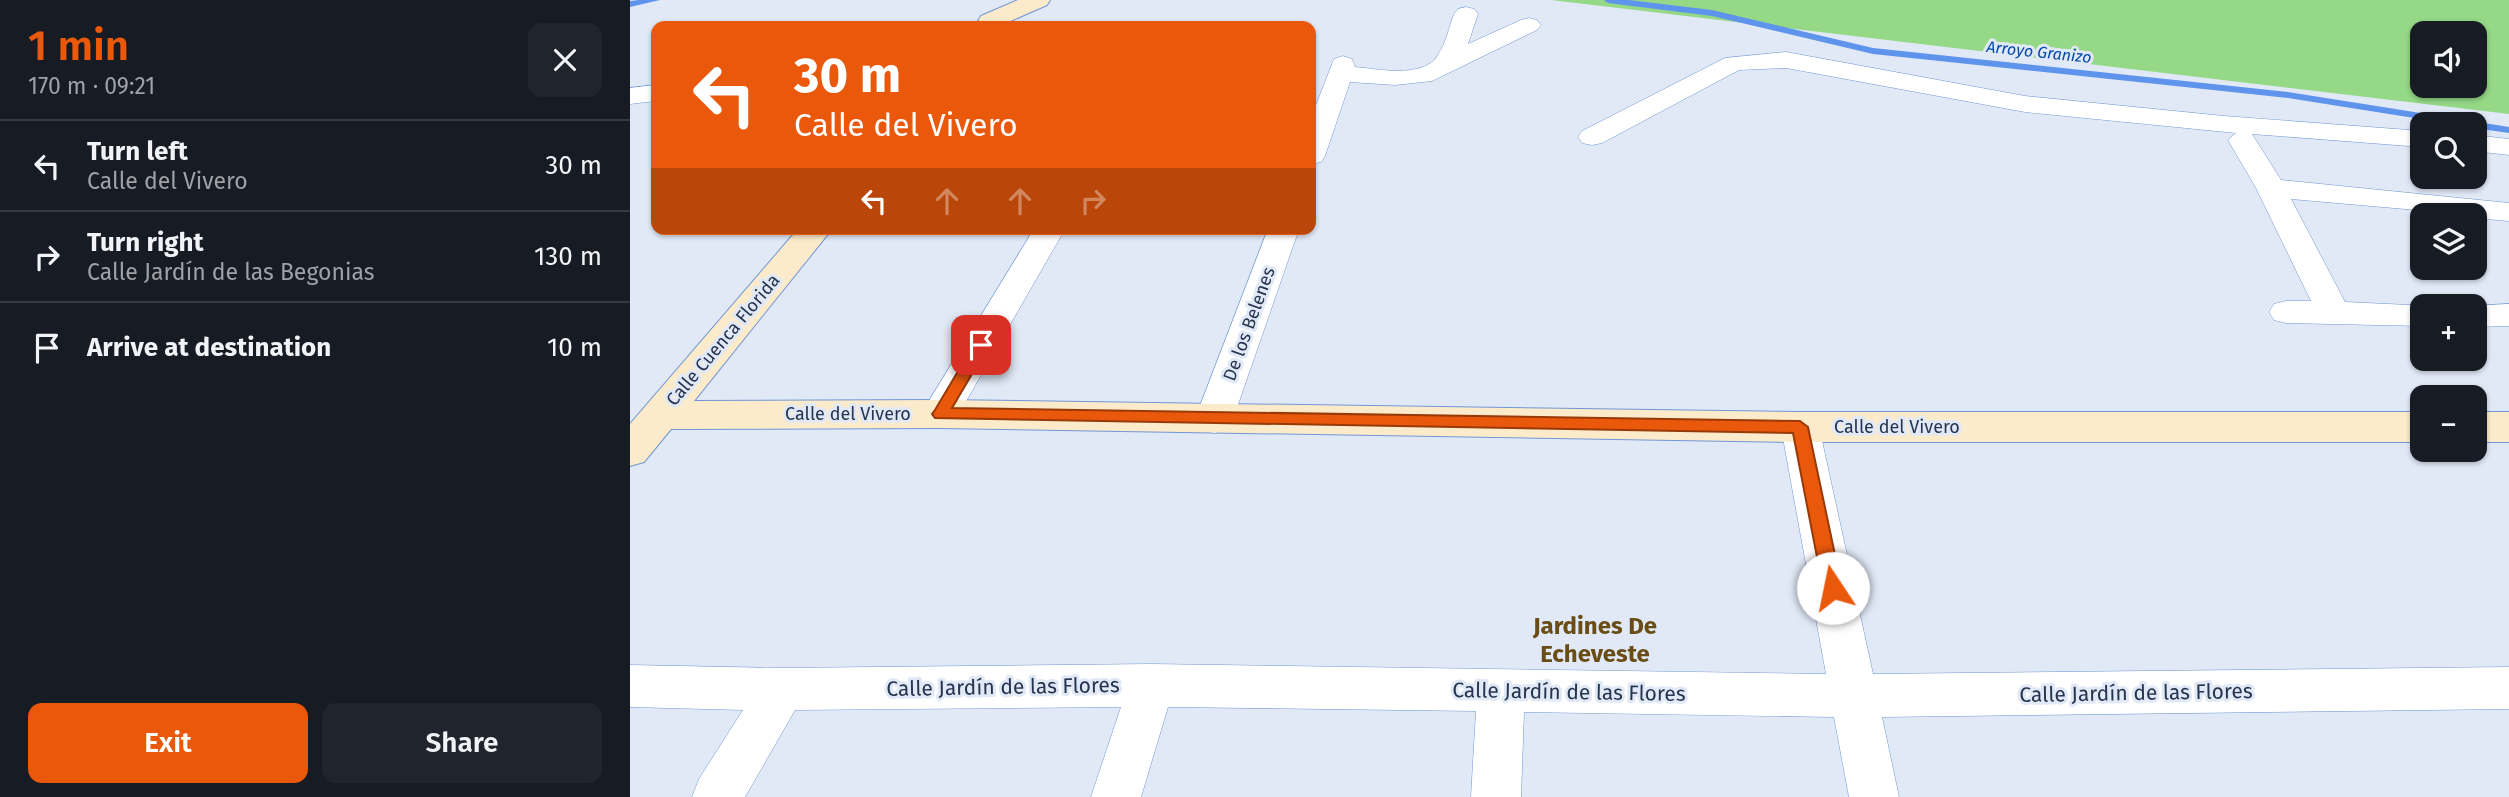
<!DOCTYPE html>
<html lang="en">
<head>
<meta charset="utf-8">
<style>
  :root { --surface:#171b24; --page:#20242c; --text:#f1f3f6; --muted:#9ea1a6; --line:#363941; --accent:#ea580c }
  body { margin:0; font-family:"Fira Sans",sans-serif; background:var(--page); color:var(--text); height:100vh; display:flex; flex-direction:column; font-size:26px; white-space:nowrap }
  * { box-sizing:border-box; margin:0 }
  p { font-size:23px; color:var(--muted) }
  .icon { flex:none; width:38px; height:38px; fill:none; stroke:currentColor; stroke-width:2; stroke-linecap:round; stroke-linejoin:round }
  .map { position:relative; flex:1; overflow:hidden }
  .details { display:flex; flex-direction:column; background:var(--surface); width:630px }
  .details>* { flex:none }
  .hud { position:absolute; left:21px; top:21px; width:665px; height:214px; border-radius:14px; box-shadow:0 2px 5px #0004; background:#ea580c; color:#fff; overflow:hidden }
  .tools { position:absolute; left:1780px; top:21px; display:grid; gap:14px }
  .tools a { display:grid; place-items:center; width:77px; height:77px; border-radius:14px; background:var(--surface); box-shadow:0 2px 5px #0004; font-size:35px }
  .pin { position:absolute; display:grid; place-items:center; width:60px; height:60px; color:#fff; margin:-30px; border-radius:14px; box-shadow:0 4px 10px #0006 }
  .me { position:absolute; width:77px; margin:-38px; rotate:349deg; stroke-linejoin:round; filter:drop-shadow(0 0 5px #0008) }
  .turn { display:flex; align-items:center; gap:24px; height:147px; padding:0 28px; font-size:32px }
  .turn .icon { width:91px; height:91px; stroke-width:2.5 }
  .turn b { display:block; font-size:49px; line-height:60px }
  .lanes { display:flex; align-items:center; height:66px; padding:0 28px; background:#0003; justify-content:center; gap:35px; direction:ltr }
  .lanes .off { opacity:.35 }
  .round { display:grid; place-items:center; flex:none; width:74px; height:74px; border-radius:14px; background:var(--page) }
  .headline { display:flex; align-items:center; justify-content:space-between; height:119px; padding:0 28px }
  h1 { font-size:42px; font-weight:600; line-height:52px; color:var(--accent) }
  .primary-button { display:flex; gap:14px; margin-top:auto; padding:14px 28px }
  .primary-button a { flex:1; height:80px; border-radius:14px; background:var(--accent); color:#fff; font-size:28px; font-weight:600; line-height:80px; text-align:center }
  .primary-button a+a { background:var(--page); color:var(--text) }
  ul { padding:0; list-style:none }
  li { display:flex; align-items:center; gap:21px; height:91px; padding:0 28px; border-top:2px solid var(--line) }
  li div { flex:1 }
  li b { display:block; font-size:26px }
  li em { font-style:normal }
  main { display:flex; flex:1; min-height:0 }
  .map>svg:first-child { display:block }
  .green { fill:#95d886; fill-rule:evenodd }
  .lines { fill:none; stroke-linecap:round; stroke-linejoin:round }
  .stream { fill:#5f94ec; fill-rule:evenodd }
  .street-casing { stroke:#7096d5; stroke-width:1 }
  .secondary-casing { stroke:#7096d5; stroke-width:2 }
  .street { fill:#fff; fill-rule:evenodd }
  .secondary { fill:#fcebcb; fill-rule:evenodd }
  .route { fill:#ea580c; stroke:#983908; stroke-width:2 }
  .labels { text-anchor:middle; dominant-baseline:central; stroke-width:6; stroke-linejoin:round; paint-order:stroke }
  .far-water-label { font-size:16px; font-style:italic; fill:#064aae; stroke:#e1e9f7 }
  .street-label { font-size:18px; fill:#25354f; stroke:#e1e9f7 }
  .near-street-label { font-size:21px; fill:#25354f; stroke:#e1e9f7 }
  .near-quarter-label { font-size:24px; font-weight:bold; fill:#694d15; stroke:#e1e9f7 }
</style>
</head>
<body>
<main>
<section class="details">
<div class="headline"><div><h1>1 min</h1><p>170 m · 09:21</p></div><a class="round"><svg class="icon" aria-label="close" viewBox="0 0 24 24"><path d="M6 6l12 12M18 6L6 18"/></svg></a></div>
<ul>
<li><svg class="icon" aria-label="left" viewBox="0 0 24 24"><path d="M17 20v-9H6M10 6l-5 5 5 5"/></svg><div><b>Turn left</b><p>Calle del Vivero</p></div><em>30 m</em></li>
<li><svg class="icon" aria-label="right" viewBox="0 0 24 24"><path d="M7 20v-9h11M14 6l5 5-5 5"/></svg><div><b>Turn right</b><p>Calle Jardín de las Begonias</p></div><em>130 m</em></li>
<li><svg class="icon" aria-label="arrive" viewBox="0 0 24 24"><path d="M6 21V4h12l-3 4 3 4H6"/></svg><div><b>Arrive at destination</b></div><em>10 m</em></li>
</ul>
<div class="primary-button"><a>Exit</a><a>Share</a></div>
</section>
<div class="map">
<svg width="1879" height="797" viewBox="0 0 1879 797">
  <rect width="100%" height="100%" fill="#e1e9f7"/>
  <path class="green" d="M921,0h958v114zM1792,33h52v53h-52z"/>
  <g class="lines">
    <path class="stream" d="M9,0h21l-30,7v-6z
      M974,0h25l83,10 161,38 415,44 221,35v6l-35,-5v-4h-22l-164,-26 -415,-44 -161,-38 -104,-13z"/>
    <g class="street-casing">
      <path id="street" d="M836,7l8,2 4,5 -10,30 53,-24 8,-2 8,2 4,5 -4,5 -105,51 -37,4 -45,-3 -25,74 -4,6 -10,2v-46l23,-59 9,-3 9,3 3,8c23,2 69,12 83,-12 8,-12 11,-28 16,-41l4,-5z
        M1156,52l239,44 199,20 198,15v16l-170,-13 29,46 228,23v18l-35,-3v-3l-183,-16 54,103 86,4h-9v20l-136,-3 -12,-3 -5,-8 5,-8 12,-3h25l-55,-113 -28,-48 8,-7 -211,-21 -239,-44 -47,2 -137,73 -10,2 -10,-2 -4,-6 4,-6 143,-73z
        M26,85v16l-26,3v-16z
        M1844,135l35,4v16l-35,-4z
        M404,229h31l-112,195 -13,4 -13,-4 -6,-10z
        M638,229h31l-66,190 -6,10 -13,4 -13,-4 -6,-10z
        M1879,304v22l-35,1v-21h-5z
        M1170,413l13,4 6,10 54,247 636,-7v42l-627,8 17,80h-50l-15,-80 -310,-5 -3,85h-50l5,-86 -308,-4 -27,90h-50l30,-90 -326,3 -50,87h-53l7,-18 44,-69 -113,-3v-42l152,3 369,-4 675,10 -45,-247 6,-10z"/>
    </g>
    <g class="secondary-casing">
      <path id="secondary" d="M388,0h32l-3,5 -48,21h-18l-3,-5 3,-5z
        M168,229h34l-138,172 246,-1 860,12h622v30h-622l-860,-14 -269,1 -27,33 -14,4v-42z
        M1844,412h35v30h-35z"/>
    </g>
    <use href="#street" class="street"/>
    <use href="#secondary" class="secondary"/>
  </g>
  <path class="route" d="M351,340l8,5 -37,63 848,13 8,6 34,161 -3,6 -6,2 -7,-2 -3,-6 -30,-155 -858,-15 -3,-4 3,-4 41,-69z"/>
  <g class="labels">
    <g class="far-water-label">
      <text transform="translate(1409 52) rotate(6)">Arroyo Granizo</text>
    </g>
    <g class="street-label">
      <text transform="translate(619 324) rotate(-70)">De los Belenes</text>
      <text transform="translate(93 340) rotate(-50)">Calle Cuenca Florida</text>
      <text x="218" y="414">Calle del Vivero</text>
      <text x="1267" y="427">Calle del Vivero</text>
    </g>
    <g class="near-street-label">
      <text transform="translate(373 687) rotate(-1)">Calle Jardín de las Flores</text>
      <text transform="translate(939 692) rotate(1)">Calle Jardín de las Flores</text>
      <text transform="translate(1506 693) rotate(-1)">Calle Jardín de las Flores</text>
    </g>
    <g class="near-quarter-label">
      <text x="965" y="626">Jardines De<tspan x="965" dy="28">Echeveste</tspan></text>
    </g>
  </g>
</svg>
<div class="tools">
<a><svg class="icon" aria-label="sound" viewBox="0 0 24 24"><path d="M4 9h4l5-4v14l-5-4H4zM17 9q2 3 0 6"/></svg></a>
<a><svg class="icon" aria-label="search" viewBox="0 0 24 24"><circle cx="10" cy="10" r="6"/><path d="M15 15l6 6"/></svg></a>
<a><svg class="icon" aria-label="layers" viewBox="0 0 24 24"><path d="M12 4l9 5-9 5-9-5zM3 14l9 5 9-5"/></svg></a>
<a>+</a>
<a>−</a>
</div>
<div class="pin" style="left:351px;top:345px;background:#d93025"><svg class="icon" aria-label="arrive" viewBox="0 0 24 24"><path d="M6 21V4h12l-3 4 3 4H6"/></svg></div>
<svg class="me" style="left:1203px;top:588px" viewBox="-20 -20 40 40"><circle r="19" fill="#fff"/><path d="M0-13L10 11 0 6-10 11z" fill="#ea580c"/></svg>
<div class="hud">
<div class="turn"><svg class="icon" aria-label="left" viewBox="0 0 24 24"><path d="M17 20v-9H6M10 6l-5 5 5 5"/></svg><div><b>30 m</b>Calle del Vivero</div></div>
<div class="lanes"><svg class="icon" aria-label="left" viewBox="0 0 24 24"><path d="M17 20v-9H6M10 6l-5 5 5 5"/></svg><svg class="icon off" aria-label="ahead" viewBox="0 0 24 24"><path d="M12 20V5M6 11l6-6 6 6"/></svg><svg class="icon off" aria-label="ahead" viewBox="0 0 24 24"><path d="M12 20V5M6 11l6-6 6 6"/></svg><svg class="icon off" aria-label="right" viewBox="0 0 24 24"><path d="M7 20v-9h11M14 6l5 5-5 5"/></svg></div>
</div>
</div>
</main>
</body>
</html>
